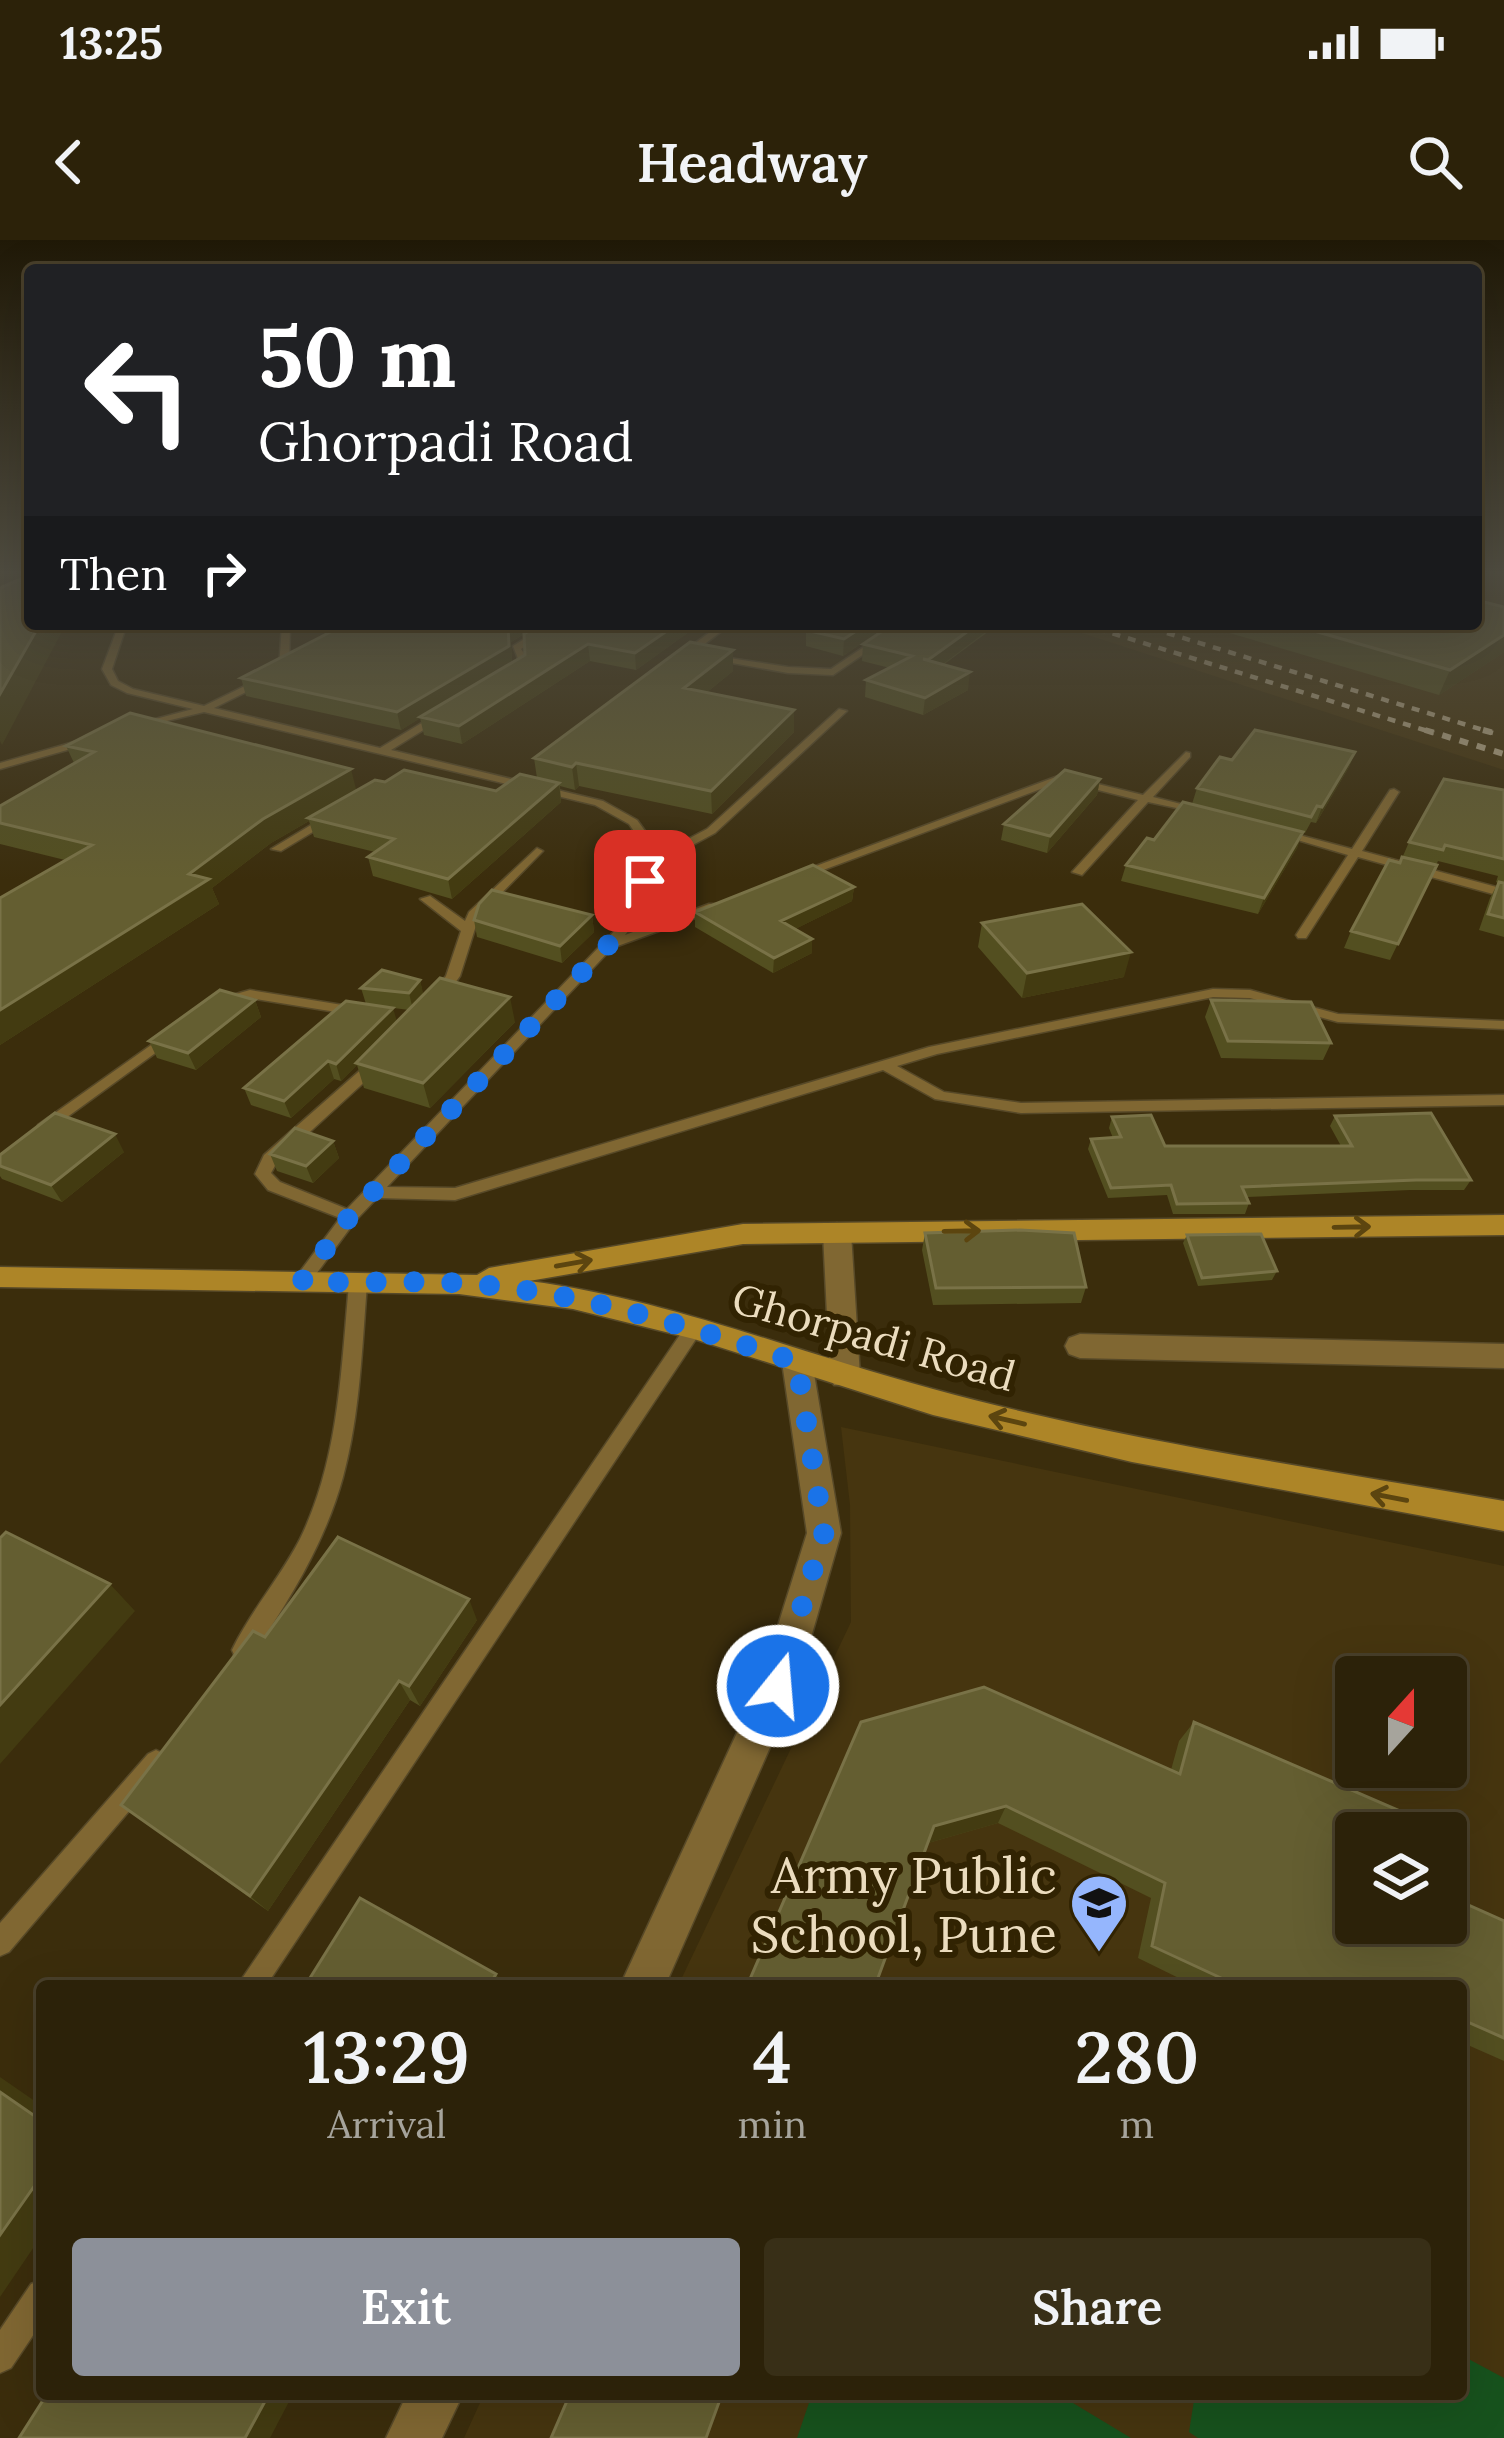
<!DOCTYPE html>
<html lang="en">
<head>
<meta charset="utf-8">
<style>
  :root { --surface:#2c2209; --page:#382f17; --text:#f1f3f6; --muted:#a6a49c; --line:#483f2a; --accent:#8c9099 }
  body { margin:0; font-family:Lora,serif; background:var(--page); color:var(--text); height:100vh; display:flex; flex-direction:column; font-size:45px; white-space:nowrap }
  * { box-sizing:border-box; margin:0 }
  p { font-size:39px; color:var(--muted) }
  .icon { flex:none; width:66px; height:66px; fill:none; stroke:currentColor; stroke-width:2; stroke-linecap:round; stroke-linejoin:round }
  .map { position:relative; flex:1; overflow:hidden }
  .sheet { position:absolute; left:36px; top:1740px; width:1431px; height:420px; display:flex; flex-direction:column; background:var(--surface); border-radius:12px; box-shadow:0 12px 48px #0002,0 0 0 3px var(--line) }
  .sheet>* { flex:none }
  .top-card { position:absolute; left:24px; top:24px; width:1458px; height:366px; border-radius:12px; box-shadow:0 12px 48px #0002,0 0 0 3px var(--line); background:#202124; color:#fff; overflow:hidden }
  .needle { width:78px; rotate:21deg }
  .buttons { position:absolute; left:1335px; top:1416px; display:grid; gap:24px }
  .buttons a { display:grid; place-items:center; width:132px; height:132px; border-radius:12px; background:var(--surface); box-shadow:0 12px 48px #0002,0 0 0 3px var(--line); font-size:60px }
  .pin { position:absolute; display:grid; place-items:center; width:102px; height:102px; color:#fff; margin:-51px; border-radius:24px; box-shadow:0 6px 18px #0006 }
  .me { position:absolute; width:132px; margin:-66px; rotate:17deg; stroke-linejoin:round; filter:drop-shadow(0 0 9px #0008) }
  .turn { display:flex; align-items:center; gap:42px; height:252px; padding:0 36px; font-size:54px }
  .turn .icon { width:156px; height:156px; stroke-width:2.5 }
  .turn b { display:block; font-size:84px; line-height:102px }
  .then { display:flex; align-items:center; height:114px; padding:0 36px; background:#0003; gap:24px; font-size:45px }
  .eta { display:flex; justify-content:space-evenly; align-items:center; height:204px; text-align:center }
  .eta b { font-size:72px; font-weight:600; line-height:84px }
  .button { display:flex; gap:24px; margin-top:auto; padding:24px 36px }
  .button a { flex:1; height:138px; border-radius:12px; background:var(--accent); color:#fff; font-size:48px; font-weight:600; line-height:138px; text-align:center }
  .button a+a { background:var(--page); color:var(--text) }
  .status { display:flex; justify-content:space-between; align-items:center; height:84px; padding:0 60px; background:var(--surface); direction:ltr }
  .status svg { height:33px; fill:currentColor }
  header { display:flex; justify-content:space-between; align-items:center; height:156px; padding:0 36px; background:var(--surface); font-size:54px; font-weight:600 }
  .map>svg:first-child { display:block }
  .built { fill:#46350f; fill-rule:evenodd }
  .green { fill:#17521d }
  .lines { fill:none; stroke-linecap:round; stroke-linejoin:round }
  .service-casing { stroke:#574928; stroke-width:3 }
  .minor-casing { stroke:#574928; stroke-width:3 }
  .secondary-casing { stroke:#574928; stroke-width:3 }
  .service { fill:#806732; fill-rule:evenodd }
  .minor { fill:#806732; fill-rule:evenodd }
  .secondary { fill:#ad8527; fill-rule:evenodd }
  .rail-far1 { stroke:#b6a889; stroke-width:4.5; stroke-dasharray:8 8; stroke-linecap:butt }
  .rail { stroke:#b6a889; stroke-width:6; stroke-dasharray:9 9; stroke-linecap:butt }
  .wall { fill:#534f20; fill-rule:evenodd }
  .shaded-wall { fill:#433b11 }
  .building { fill:#645e31; stroke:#797247; stroke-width:3 }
  .oneway { stroke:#5c450f }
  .route { stroke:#1a73e8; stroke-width:21; stroke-dasharray:0 37.8 }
  .labels { text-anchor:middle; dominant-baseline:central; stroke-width:12; stroke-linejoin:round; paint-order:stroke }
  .street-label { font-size:42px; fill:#ebdcbe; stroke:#312302 }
  .near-poi-label { font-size:51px; fill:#ebdcbe; stroke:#312302; text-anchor:end }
</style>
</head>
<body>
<div class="status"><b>13:25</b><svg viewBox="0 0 49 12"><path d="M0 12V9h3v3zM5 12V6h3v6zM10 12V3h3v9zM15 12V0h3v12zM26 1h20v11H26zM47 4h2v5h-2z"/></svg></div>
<header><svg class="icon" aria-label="back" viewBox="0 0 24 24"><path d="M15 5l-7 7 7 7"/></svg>Headway<svg class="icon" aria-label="search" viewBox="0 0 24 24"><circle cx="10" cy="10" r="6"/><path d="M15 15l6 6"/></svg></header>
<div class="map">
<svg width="1504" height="2198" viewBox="0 0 1504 2198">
  <rect width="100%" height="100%" fill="#3b2d0c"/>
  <path class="built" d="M1476,332h28v198l-450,-146h422z
    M841,1187l663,139v872h-1040l20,-44h977v-408h-783l173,-364 -1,-117zM1356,1437h90v90h-90zM1356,1593h90v90h-90z"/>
  <path class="green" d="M1461,2115l43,23v60h-306l-9,-6 6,-38h266z
    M812,2154h246l73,44h-334z"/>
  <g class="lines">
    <g class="service-casing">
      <path id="service" d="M119,384h8l-15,45 6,12 15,8 71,17 59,-29 3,5 -52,26 166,40 60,-36h6v4l-55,34 212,51 34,19 19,26 -2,11 53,-28 132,-120 8,2 -132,122 -63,34c-4,27 -8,47 -27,68l84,-31h8v6l-105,38 -225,239 68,1 474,-141 284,-58 37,1 88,24 166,7v8l-166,-7 -88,-24 -37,-1 -276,57 -40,12 47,26 77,11 483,-8v10l-483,8 -86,-14 -52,-29 -428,130 -78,-2 -21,22 -48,65h-12l-3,-4 3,-4 44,-59 -72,-28 -13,-16 9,-19 109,-96h10v6l-106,97 -6,11 9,9 67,27 279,-290 8,-16 10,-57 -15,-22 -34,-19 -391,-93 -71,17v-4l60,-16 -66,-16 -16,-8 -9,-16z
        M282,384h8l-1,45 -5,3 -5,-3z
        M549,384h10l-38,25 8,12 -13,13h-6v-4l9,-9 -6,-15z
        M721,384h10l-46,35h-6v-4z
        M898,384h10l-75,51 -45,-2 -84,-15 5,-3 79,12 43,2z
        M88,498l4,1v4l-92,26v-6z
        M1186,512l4,1v4l-37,40 52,13v4l-57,-12 -66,73 -10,-3 66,-72 -76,-19 -263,98 -10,-3 272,-101 82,20z
        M1394,549l5,3 -37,59 142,38v8l-146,-40 -52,81h-8l-2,-3 52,-80 -74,-22 6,-3 72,19 38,-59z
        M326,576l10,2 -55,33 -10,-2z
        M537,608l6,3 -2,2 -62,63 -19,60 -18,25h-10l-2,-3 16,-22 15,-45 -41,-32 10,-3 35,25 4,-9z
        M250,750l111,18 7,4 -7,4 -111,-18 -32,7 -7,-4z
        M171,791l5,1v6l-128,93h-10v-6z
        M358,1038l9,6c-5,64 -7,130 -24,193 -18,66 -54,124 -92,180l-8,3 -8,-3 -3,-7c18,-38 48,-72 68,-111 39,-80 41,-169 49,-255z
        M694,1081l6,2 3,5 -3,5 -434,653h-29l451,-663z
        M156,1510l8,4 4,8 -4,8 -155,182 -9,4v-33l148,-169z
        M42,2040v42l-31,46 -11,5v-43l31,-46z"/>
    </g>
    <g class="minor-casing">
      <path id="minor" d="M837,983l14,10 9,143 -4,9h-22l-4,-9 -7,-143z
        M1080,1094l424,10v24l-424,-10 -11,-4 -4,-8 4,-8z
        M797,1110l11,4 4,8 29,171 -44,153 -132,300h-45l140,-303 47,-150 -25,-171 4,-8z
        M407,2154h56l-21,44h-56z"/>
    </g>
    <g class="secondary-casing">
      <path id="secondary" d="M1504,975v20l-761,9 -214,37c139,18 269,72 404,108 187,51 380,79 571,112v30l-372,-69 -199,-47 -239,-76 -121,-30 -114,-15 -459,-7v-20l477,8 12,-7 254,-44z"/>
    </g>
    <use href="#service" class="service"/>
    <use href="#minor" class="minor"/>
    <use href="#secondary" class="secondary"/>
    <path class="rail-far1" d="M1082,384l352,109
      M1167,393l326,100"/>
    <path class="rail" d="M1425,490l79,24
      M1483,490l11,3"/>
  </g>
  <path class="wall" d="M1504,367v45l-65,43 -240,-71h277z
    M346,384h354l-64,46 -46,-9 -128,83 -38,-9 -4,-17 -19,12 -155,-34 -5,-18zM531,390l-6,25 -13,8 -1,-21z
    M815,384h75l-47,32 -37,-10v-16z
    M996,386l-53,39 25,25 -45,25 -58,-18 1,-17 24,-12 -28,-7 1,-17z
    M733,410v21l-27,22 88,17v22l-82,82 -133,-28 -4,4 -15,-4 1,16 -109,97 -79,-23 -5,-19 7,-5 -61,-15 -5,-16 -38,22 -59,45 7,16 -219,141v-147l65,-38 -65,-16v-38l74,-43 -8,-17 290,44 29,-8 111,9 41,-13 -3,-20z
    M1355,512l-6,15 -33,56 -5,-1 -6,11h-3l-5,15 -39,66 -137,-33 5,-16 66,-61 5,-16 35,-28z
    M1100,539l-3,16 -50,58 -46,-13 3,-16z
    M1504,550v147l-25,-7 11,-32 8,-15 -2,-1 2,-6 -60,-15 -48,99 -46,-12 7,-17 49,-68 9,-21z
    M854,647l-2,14 -57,28 17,24 -39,20 -78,-46v-15z
    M592,675l2,17 -32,31 -85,-26 -3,-17z
    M982,683l142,54 -102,21 -44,-51z
    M420,740l3,15 92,27 -85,86 -66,-20 -7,-23 -16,16 -7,-2 -43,39 -40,-13 -7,-17 122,-84 -5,-16zM386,767l23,3 -12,12z
    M255,760l6,17 -65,53 -39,-12 -8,-17z
    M1211,760l120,43 -8,17 -102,-2 -16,-41z
    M1335,876l136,64 -7,10h-54l-163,7 2,6 -4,11h-72l-6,-19 -59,3 -20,-49 3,-10 22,-1 -4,-10 3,-11 53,29h176l-11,-20z
    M333,901l6,17 -26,25 -36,-12 -7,-17z
    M124,912l-62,50 -60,-23 -2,-3v-21z
    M925,993l161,54 -5,16 -148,2 -11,-55z
    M1187,995l90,36 -5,9 -74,6 -15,-43z
    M477,1380l-57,86 -10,-6 -142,211 -147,-106 144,-168z
    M861,1482l310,48 8,-29 15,-19 162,201 148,-2v140l-43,-19v-56h-266l-57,-28 13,-60 -153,-75 -70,20z"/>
  <path class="shaded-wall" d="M40,384h26l-64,121 -2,-4v-47z
    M511,384h29l-29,18 1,21 -111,67 -4,-18z
    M677,384h23l-64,46 -1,-17z
    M867,384h23l-47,32 1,-17z
    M978,384h18l-70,53 2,-17z
    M1504,395v17l-65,43 11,-25z
    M588,404l2,17 -128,83 -3,-18z
    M733,410v21l-48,39 -1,-22z
    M970,432l-2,18 -45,25 2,-17z
    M794,470v22l-82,82 -1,-23z
    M1355,512l-6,15 -33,56 6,-16z
    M576,523l3,23 -4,4 -3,-23z
    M351,529l6,24 -49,25 1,3 -38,22 -59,45 7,16 -219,141v-35l263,-191z
    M1100,539l-3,16 -50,58 3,-17z
    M559,543l2,19 -109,97 -4,-20z
    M1303,592l-6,16 -39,66 6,-16z
    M854,647l-2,14 -71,35v-15z
    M592,675l2,17 -32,31 -2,-17z
    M812,699v14l-39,20 1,-15z
    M1131,712l-7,25 -102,21 5,-25z
    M420,740l4,17 -11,13 -4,-17z
    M510,757l5,25 -85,86 -7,-25z
    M255,760l6,17 -65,53 -8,-17z
    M393,768l5,17 -57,56 -5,-17z
    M328,821l6,18 -43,39 -7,-17z
    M115,894l9,18 -62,50 -11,-17z
    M333,901l6,17 -26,25 -7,-17z
    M110,1344l25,27 -135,153v-59z
    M469,1359l8,21 -57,86 -11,-20z
    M399,1441l11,19 -142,211 -18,-15z
    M1006,1566l-8,17 -70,20 6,-17z
    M496,1734l9,12h-16z
    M0,1837l42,29v15l-42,-29z
    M42,1935v60l-42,62v-62z
    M269,2154h24l-23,44h-25z"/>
  <path class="building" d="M30,335v49h10l-40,70v-104l2,-3z
    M1476,360l28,7v28l-54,35 -160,-46h186z
    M346,384h165l-3,2 1,20 -112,66 -156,-34z
    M540,384h137l-42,29 -47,-9 -129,82 -39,-9 105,-62 -1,-21z
    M815,384h52l-23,15 -38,-9z
    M893,384h85l-50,36 -5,-1 47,13 -45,26 -59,-18 46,-24 -49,-12z
    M690,402l43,8 -49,38 110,22 -83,81 -135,-28 -4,4 -38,-9z
    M130,473l221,56 -88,50 -74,55 20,5 -209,131v-112l92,-53 -92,-22v-17l94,-54 -28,-6z
    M1255,490l100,22 -33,55 -5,-1 -6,11 -114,-29 23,-31 12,3z
    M404,530l92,21 24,-17 39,9 -111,96 -80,-22 26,-18 -86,-21 67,-38 10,2z
    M1065,530l35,9 -50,57 -46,-12z
    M1444,539l60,11v69l-59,-14 -2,5 -34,-8z
    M1183,562l120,30 -39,66 -138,-33 21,-27 7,2z
    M1402,617l35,8 -39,79 -47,-13 38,-71 11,3z
    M813,625l41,22 -73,34 31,18 -38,19 -79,-46z
    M1499,642l5,1v35l-16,-4z
    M492,650l100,25 -32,31 -86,-26 5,-16z
    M1082,664l49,48 -104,21 -45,-50z
    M382,730l38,10 -11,13 -48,-5z
    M440,738l70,19 -87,86 -67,-20z
    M220,750l35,10 -67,53 -39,-12z
    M1211,760l100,2 20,41 -103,-2z
    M346,761l47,7 -57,56 -8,-3 -44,40 -40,-13z
    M55,873l60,21 -64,51 -51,-19v-11z
    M1431,873l40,67h-55l-174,7 7,16 -72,1 -6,-19 -60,3 -20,-49 30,-2 -9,-20 39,-2 14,31h187l-17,-30z
    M295,888l38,13 -27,25 -36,-12z
    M1020,990l54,3 12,54 -150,1 -11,-55z
    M1261,994l16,37 -75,7 -15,-43z
    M6,1292l104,52 -110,121v-167z
    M338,1297l131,62 -60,87 -10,-5 -149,215 -129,-91 132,-174 12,6z
    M984,1447l196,87 14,-52 250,108v3h-88v90h90v-28l58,26v117l-43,-19v-33h-238l-2,-8 -69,-32 13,-63 -159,-77 -72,20 -59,160h-128l114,-264z
    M360,1658l136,76 -7,12h-184z
    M0,1852l42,29v54l-42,60z
    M47,2154h222l-24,44h-226z
    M570,2154h152l-16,44h-155z"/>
  <defs><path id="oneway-shaft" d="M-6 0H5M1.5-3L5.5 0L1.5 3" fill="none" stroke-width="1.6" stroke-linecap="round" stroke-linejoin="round" transform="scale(3)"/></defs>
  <g class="oneway">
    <use href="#oneway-shaft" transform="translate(1352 987) rotate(-1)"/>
    <use href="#oneway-shaft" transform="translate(962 991) rotate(-1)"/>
    <use href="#oneway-shaft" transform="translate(574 1023) rotate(-10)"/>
    <use href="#oneway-shaft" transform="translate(1007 1180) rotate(-167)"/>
    <use href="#oneway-shaft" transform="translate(1389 1257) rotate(-169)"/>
  </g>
  <linearGradient id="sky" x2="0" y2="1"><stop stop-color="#201907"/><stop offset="0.52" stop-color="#4f4c40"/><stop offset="1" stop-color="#4f4c40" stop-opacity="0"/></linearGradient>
  <rect width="1504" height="640" fill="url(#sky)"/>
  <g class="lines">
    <path class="route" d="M645,641l-14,40 -281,295 -48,65c52,3 105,-1 156,2 116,7 229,43 339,79l27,171 -46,153"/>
  </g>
  <defs>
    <g id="school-pin" transform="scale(3)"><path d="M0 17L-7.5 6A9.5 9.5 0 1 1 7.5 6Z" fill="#95b6fd" stroke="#312302"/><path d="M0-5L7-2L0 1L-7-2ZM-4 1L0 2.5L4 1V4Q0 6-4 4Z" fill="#111"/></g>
  </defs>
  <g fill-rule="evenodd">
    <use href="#school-pin" x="1099" y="1663"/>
  </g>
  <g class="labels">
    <g class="street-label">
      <text transform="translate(874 1097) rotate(16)">Ghorpadi Road</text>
    </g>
    <g class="near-poi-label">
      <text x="1057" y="1634">Army Public<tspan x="1057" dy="59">School, Pune</tspan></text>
    </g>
  </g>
</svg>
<div class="buttons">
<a><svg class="needle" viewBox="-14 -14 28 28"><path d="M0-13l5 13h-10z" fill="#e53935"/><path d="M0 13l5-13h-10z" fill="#a6a49c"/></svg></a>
<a><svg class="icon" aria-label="layers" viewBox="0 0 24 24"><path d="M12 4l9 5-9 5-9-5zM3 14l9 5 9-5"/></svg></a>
</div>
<div class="pin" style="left:645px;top:641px;background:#d93025"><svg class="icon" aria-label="arrive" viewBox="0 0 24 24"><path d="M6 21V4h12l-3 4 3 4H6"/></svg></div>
<svg class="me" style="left:778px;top:1446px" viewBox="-20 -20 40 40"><circle r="17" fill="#1a73e8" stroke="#fff" stroke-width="3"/><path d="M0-11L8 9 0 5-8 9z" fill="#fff"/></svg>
<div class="top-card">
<div class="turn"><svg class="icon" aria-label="left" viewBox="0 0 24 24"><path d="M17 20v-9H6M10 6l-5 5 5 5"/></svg><div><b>50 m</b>Ghorpadi Road</div></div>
<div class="then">Then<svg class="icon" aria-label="right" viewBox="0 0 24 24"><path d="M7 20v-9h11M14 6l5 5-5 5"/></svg></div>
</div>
<section class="sheet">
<div class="eta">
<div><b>13:29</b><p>Arrival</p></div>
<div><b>4</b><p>min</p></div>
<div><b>280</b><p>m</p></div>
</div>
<div class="button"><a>Exit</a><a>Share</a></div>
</section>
</div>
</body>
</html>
